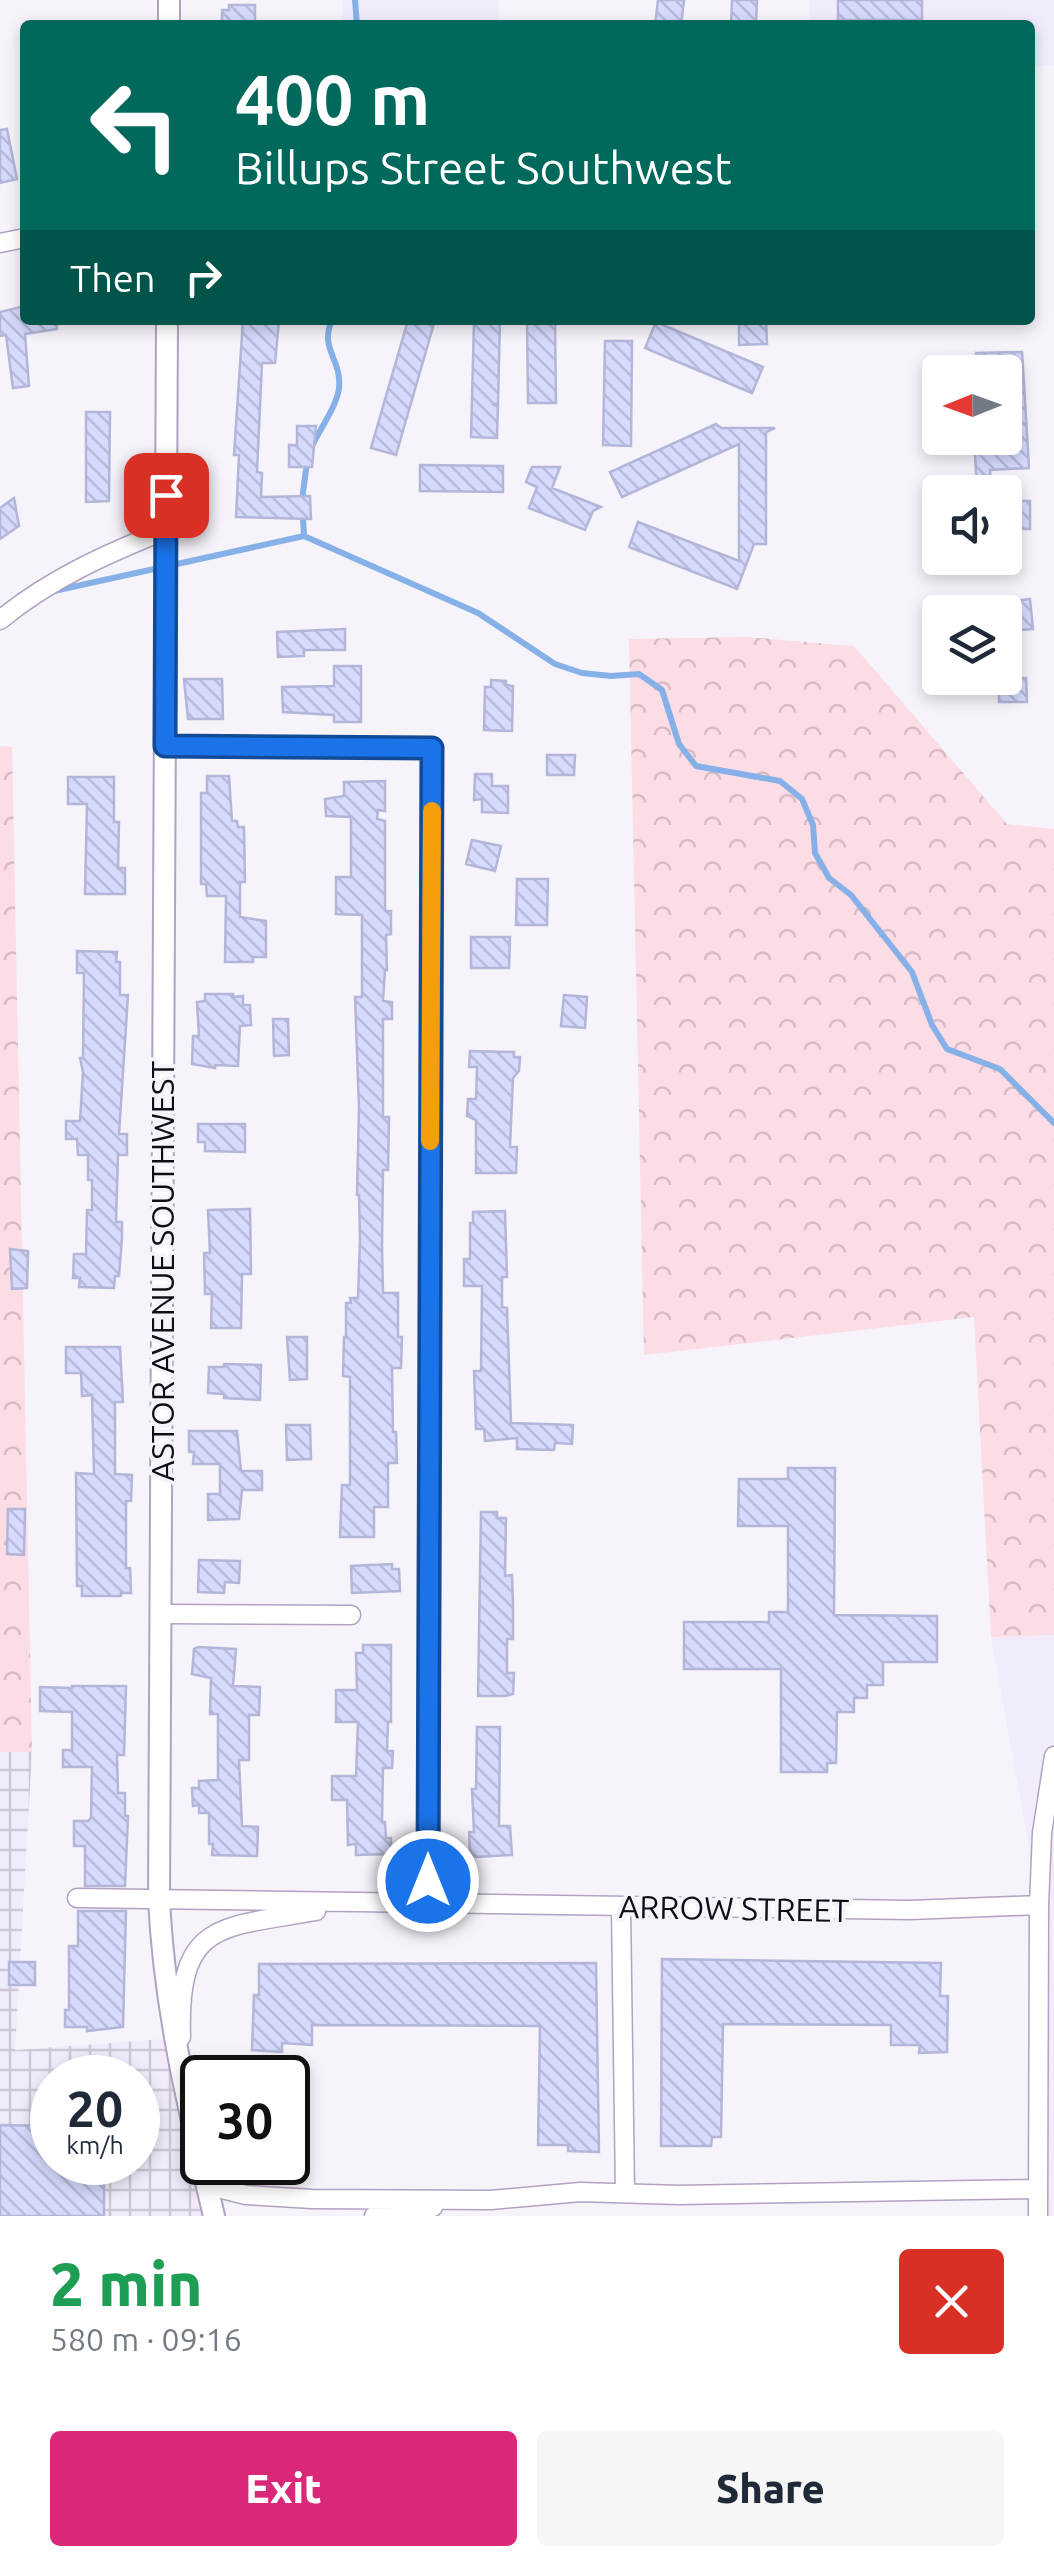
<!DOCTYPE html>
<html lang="en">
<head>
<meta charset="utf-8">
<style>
  :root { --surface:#fff; --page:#f6f6f7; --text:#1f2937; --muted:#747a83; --accent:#db2777 }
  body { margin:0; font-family:Ubuntu,sans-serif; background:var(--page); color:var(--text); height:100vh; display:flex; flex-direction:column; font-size:38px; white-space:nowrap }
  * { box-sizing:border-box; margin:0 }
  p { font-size:32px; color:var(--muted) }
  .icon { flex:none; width:55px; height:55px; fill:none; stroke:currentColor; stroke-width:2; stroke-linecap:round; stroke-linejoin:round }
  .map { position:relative; height:2216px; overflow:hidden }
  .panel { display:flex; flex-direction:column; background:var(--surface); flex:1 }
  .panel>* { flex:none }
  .top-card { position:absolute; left:20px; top:20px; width:1015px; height:305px; border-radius:10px; box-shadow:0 5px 15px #0003; background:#00695c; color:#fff; overflow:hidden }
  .needle { width:65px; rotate:269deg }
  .buttons { position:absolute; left:922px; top:355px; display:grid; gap:20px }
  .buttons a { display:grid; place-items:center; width:100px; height:100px; border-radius:10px; background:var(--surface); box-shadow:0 5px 15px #0003; font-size:50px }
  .speed { position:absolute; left:30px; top:2055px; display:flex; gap:20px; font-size:50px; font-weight:700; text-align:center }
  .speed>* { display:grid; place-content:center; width:130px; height:130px; border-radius:50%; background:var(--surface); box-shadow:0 5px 15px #0003; line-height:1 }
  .speed small { font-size:25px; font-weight:400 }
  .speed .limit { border:5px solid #111; border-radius:15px; background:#fff; color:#111 }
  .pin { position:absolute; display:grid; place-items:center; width:85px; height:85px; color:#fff; margin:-42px; border-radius:20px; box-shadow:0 5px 15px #0006 }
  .me { position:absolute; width:110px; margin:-55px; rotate:0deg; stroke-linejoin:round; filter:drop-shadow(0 0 8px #0008) }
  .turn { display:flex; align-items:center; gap:35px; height:210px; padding:0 50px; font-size:45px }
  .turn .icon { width:130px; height:130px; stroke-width:2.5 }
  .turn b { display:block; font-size:70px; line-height:85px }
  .then { display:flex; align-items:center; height:95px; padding:0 50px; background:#0003; gap:20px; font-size:38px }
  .round { display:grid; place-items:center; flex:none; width:105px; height:105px; border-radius:10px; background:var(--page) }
  .overview { display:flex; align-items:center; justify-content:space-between; height:170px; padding:0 50px }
  h1 { font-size:60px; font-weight:800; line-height:75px; color:#1e9e55 }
  .primary-button { display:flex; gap:20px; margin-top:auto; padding:20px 50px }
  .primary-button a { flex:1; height:115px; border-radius:10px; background:var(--accent); color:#fff; font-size:40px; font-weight:800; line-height:115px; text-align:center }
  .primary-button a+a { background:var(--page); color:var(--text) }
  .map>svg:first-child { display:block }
  .built { fill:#f2ebfb }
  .industrial { fill:url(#industrial-grid); fill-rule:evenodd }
  .forest { fill:url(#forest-crowns) }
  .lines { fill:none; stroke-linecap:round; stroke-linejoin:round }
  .stream { stroke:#86b1e8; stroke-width:6 }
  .building { fill:url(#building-back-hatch); stroke:#b3b6d8; stroke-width:2.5 }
  .minor-casing { stroke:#b1a2c2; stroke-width:21 }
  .tertiary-casing { stroke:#b1a2c2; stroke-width:24 }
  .minor { stroke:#fff; stroke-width:18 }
  .tertiary { stroke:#fff; stroke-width:20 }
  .route-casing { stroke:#114b97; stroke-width:25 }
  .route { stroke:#1a73e8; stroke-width:18 }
  .slow { stroke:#f59e0b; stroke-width:18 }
  .labels { text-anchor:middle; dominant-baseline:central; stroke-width:8; stroke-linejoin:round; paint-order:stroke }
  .street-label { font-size:32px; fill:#120c17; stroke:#f7f3fa }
</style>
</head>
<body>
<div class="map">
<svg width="1054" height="2216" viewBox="0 0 1054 2216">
  <defs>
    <pattern id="industrial-grid" width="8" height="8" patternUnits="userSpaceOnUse" patternTransform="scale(2.5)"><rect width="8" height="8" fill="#f2ebfb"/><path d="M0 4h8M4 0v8" fill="none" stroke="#cec8d6"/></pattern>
    <pattern id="forest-crowns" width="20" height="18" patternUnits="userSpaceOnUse" patternTransform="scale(2.5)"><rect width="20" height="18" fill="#fcdce5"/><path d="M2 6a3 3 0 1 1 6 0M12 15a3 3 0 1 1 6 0" fill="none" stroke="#d7bcc4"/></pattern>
    <pattern id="building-back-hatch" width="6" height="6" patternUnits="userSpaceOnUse" patternTransform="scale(2.5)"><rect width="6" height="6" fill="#d6dafd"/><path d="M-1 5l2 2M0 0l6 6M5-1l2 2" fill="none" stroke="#b7bad8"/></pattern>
  </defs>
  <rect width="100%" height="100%" fill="#f7f3fa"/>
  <path class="built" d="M342,0h157v25h-156z
    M809,0h245v65l-24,1v-41h-221z
    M1054,1635v581h-19l4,-314 -48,-265z"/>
  <path class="industrial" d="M0,1752h32l-17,298 161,-12 36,178h-212zM52,2078h86v84h-86z"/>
  <path class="forest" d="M747,637l107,9 153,178 47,5v806l-63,2 -17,-320 -330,38 -15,-716z
    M0,746l12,1 20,1005h-32z"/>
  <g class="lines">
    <path class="stream" d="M355,0l2,25
      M312,446c8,-17 25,-40 27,-58 3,-29 -20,-39 -7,-68
      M304,536l-2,-36 5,-38
      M54,591l250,-55 174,77 77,51 27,9 29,3 28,-2 23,16 17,54 17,22 84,15 22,18 11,26 2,28 14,25 22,17 61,77 20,53 15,24 53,20 54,54"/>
  </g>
  <path class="building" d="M658,0h26l-3,25h-26z
    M732,0h25l-1,25h-25z
    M838,0h84v20h-84z
    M229,5h26v20h-33v-15h7z
    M7,129l10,50 -17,4v-53z
    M25,306v14h32v9l-32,5 4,52 -16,2 -7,-53 -6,1v-24z
    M243,320h36l-4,43h-13l-5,109 5,1 -1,24 49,-1 1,23 -75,-2 3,-62h-5z
    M408,320h27l-39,135 -25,-7z
    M474,320h26l-2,84h-6l6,2 -1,32 -26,-1z
    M527,320h28l1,83h-28z
    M739,320h27l1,24 -28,1z
    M656,322l107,45 -11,26 -107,-45z
    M605,341h27l-1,105 -28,-1z
    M1022,352l7,116 -39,2 1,22h-14l-2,-38 14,-1 -1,-11 17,-1v-69h-29v-19z
    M86,412h24l-1,89 -23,1z
    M716,424l5,4h54l-9,4v112h-12l-17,45 -108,-42 9,-25 101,39v-117l-117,53 -12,-25z
    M297,426h19l-4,41h-23v-22h8z
    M420,465l83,1v26l-83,-1z
    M532,467h28l-8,21 49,19 -8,4 -8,19 -56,-22 8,-21 -11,-5z
    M14,498l5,28 -19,13v-31z
    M1005,501h25v28h-25z
    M1030,599l3,30 -28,2v-29z
    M345,629v21h-41v6l-26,1 -1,-25z
    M334,666h27v56h-27v-7l-51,-3 -1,-25 52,-1z
    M999,678h27l1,24h-28z
    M184,679h38l1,40h-35z
    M491,680l15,1v4l7,1 -1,45 -28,-1 1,-43h6z
    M547,755h28l-1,20h-27z
    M475,774h17v12h16v27l-26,-1v-13l-8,1z
    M207,776h22l3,45h5l1,6h6l1,55h-5v35l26,4v36h-13v5h-28l1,-66h-19l-1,-12h-5v-91h6z
    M68,777h46v45h5l-1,46h7v26h-40l2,-90h-19z
    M385,781v30l-7,-1 -1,9 8,2v90h6v23l-5,1 1,35h-2l-2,31 9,1v17h-9v98h6l-1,53h-5l-1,76 1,47h15v44h4l-1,31h-9l1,64h3l1,31h-9v44h-14v30h-34l2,-52h8v-108l-7,-1 1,-39h2v-34h5l-1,-5h8l2,-59 -1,-44h-2l2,-87 -4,-111h7v-82l-26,-1v-37h15v-60l-25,-1 -1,-17 19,-3v-14z
    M472,840l29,6 -6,25 -29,-7z
    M517,879h31l-1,46h-31z
    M471,937h39l-1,31h-38z
    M77,951l40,1 -1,10h4v33h8l-9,139h8v21h-9l-2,67h6v16l-3,38h-4l-1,12 -35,-1 1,-9h-7l1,-24h12l1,-44h5v-30h-4v-25h-10l-1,-16h-11v-18h14l3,-49 -3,-14h3l1,-85h-7z
    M205,994h28v3l10,-1v9h7l1,20 -11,1 -2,40 -23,-1v3l-23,-4 1,-28h6l-2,-34 8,-1z
    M564,995l23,2 -2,31 -24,-2z
    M273,1019h15l1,36 -15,1z
    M470,1051l44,1v5h6l-1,14 -6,7 -3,69h7l-1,26h-40v-53l-9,-4 1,-17h8l1,-32h-8z
    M198,1124h47v28l-40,-1v-9h-7z
    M250,1209l1,65h-9l-1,54h-30l1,-34h-7l-1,-41h6l-2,-43z
    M505,1211l2,66h-5v30l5,1 4,115 62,2 -1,19 -17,-1 -1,7 -37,-1v-11l-32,3 -1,-12h-8l-2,-58h7l1,-85h-18v-27h6v-36h3v-11z
    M10,1249l18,2 -1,37 -15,1z
    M287,1337h20v42l-17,1z
    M66,1347h54l3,55h-8v72l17,1 -1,26h-5v67h4l1,25h-10v3h-39v-10h-5l-1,-113 18,1 -2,-79 -10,1 -1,-23h-15z
    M224,1364l37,1 -1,35 -36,-2v-4l-16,-1 1,-26h15z
    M286,1425h24l1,34 -24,1z
    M189,1431h48l4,40h21v19h-20l-3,29 -31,1v-26h12v-30h-27l1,-12h-5z
    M788,1468h47l-1,147 103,1v46h-54v23h-16v13h-13v14h-17l-1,51h-9v9h-46v-103h-97v-47h85v-10h19v-86h-50l1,-47h49z
    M8,1509h17l-1,46 -17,-1z
    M481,1512h16v6h9l-1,58 7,-1 1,29v35h-6v34h7l-1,21 -8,2h-27z
    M199,1560l41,1 -1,22 -14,-1 -1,11 -26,-1z
    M392,1564v5h7l1,22 -48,2 -1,-27z
    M363,1645h28v77h-3l-1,29h6l-1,17h-9l-1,54h3l1,16h5v16l-35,1v-11l-8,1 -1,-45h-15v-24h24l2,-54h-22v-32h21l-1,-37h7z
    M198,1647l38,2 -3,37 27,1 -1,28h-10v45h-10l3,66 16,1 -1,29 -45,-1 1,-11h-4v-31h-10v-8l-6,1 -1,-18h7v-7l19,-1v-66h-8l1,-36 -19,-4 2,-25z
    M72,1686h54l-2,69h-7l1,38h7v23h3l-3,70h-40v-40h-11v-25h14l3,-3 1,-51h-29v-17h9v-38l-32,-1v-24l32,1z
    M477,1727h23l-1,99h11l2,29 -36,2 -6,-4 -1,-21h5l-2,-43h4z
    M78,1911h48l-3,116 -36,4v-4h-22v-17h4v-64h9z
    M662,1959l279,4 -1,33h8l-1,56 -28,1 1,-8h-29v-20l-168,-1 -2,113h-9l-1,9h-50z
    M9,1962h26v23h-26z
    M596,1963l3,189 -31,-1v-6h-30l2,-119 -228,-1v20l-30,-2v9l-30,-2 2,-55h5v-31z
    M0,2125l52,1v36h60v18h-8v36h-104z"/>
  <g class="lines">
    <g class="minor-casing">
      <path id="minor" d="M0,243l25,-5
        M0,620c50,-41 106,-66 166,-90
        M165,746l267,3 -4,1156
        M160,1614l191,1
        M77,1898l833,12 129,-5
        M621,1907l4,285
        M181,2037c-4,-118 41,-109 135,-126
        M206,2185l40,10 66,4 179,1 89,-8 99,3 359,-6
        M374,2216l59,-9
        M1038,2216l1,-311 3,-72 12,-77"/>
    </g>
    <g class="tertiary-casing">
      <path id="tertiary" d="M169,25v-25
        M167,320l-8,1579c5,109 30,212 55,317"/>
    </g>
    <use href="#minor" class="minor"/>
    <use href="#tertiary" class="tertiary"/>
  </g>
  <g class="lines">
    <g class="route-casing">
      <path id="route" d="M166,495l-1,251 267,2 -4,1133"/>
    </g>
    <use href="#route" class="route"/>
    <path class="slow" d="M430,1141l2,-330"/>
  </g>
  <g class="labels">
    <g class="street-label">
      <text transform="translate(162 1271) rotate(-90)">ASTOR AVENUE SOUTHWEST</text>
      <text transform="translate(734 1908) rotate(1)">ARROW STREET</text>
    </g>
  </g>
</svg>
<div class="buttons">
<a><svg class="needle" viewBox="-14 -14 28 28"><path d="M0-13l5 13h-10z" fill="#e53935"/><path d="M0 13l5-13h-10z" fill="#747a83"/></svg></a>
<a><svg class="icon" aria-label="sound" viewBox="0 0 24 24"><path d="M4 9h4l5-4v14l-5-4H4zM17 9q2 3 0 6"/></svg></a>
<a><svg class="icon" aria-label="layers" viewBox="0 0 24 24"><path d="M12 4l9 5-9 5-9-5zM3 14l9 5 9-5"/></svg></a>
</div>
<div class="speed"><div>20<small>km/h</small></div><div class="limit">30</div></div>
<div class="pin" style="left:166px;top:495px;background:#d93025"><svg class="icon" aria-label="arrive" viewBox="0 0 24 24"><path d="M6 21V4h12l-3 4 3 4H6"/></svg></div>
<svg class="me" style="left:428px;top:1881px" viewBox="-20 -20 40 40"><circle r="17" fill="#1a73e8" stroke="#fff" stroke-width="3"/><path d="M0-11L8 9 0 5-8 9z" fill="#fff"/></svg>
<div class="top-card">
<div class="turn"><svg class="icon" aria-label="left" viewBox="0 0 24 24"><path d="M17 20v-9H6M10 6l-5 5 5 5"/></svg><div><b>400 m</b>Billups Street Southwest</div></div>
<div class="then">Then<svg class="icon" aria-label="right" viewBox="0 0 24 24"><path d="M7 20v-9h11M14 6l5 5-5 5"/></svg></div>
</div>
</div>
<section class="panel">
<div class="overview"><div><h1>2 min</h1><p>580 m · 09:16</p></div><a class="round" style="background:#d93025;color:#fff"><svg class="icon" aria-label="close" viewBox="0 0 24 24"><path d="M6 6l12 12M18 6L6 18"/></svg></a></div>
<div class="primary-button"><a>Exit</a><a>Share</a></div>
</section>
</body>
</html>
